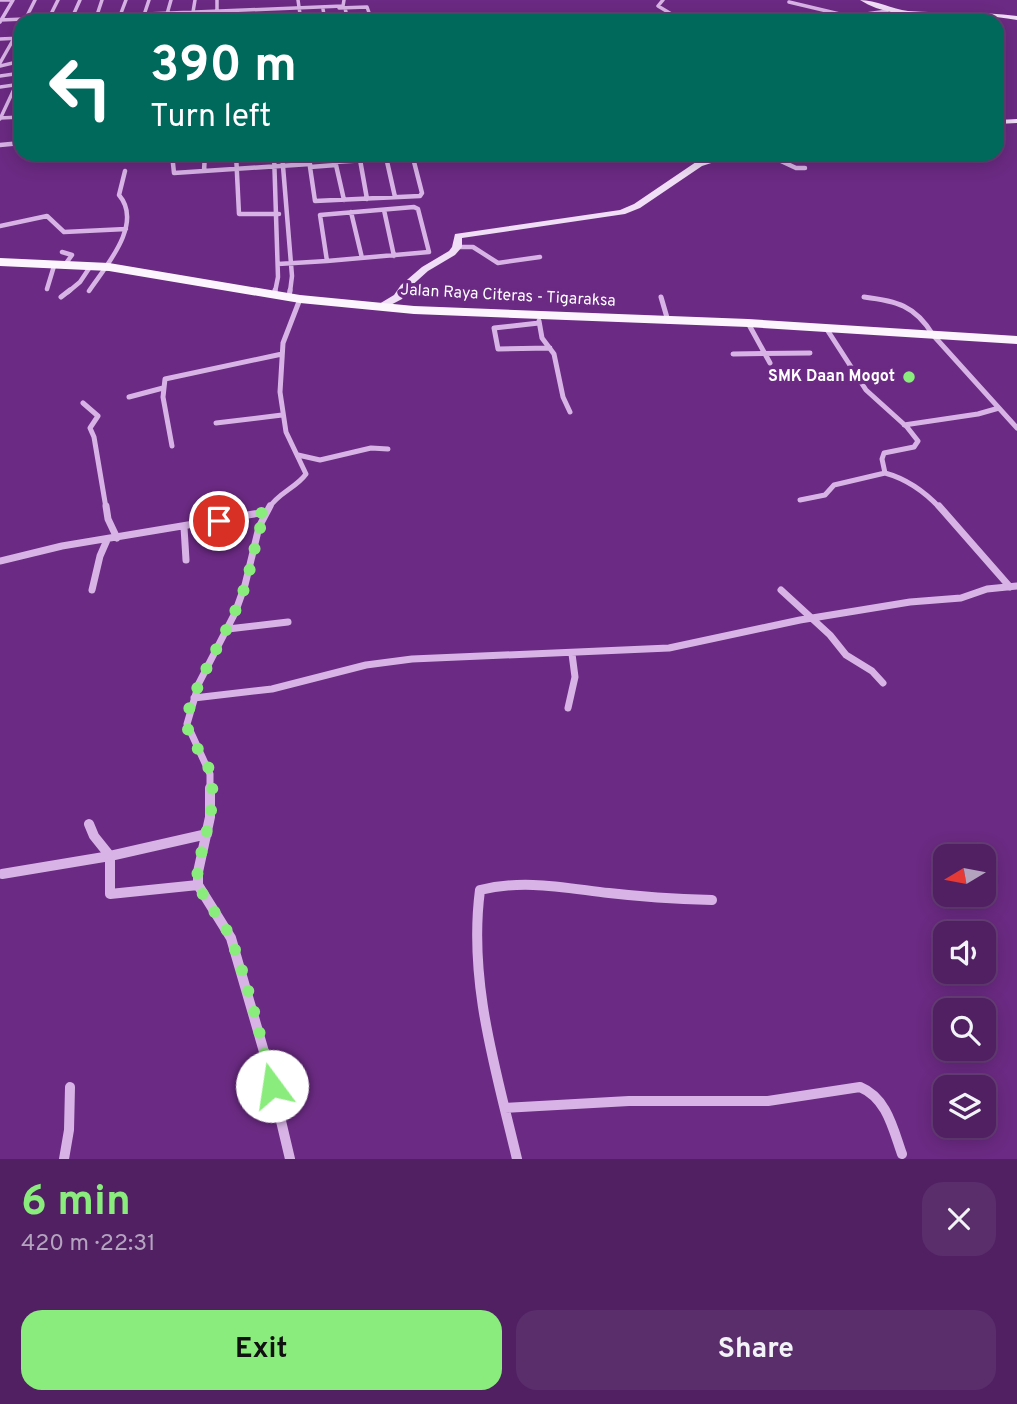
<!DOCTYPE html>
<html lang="en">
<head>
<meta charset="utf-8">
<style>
  :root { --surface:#502062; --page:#5a2d6b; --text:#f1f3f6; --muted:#b4a3be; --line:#673e77; --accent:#8aec7c }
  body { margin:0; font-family:Overpass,sans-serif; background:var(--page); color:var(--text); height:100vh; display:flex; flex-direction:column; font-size:26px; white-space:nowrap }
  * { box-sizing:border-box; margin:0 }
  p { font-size:23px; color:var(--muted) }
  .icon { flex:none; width:38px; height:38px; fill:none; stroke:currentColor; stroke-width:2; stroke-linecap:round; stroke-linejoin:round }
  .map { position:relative; height:1159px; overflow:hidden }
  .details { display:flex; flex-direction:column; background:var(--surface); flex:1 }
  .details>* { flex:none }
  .top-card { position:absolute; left:14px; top:14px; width:990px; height:147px; border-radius:21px; box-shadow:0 4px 18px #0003,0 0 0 2px var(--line); background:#00695c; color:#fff; overflow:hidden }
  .needle { width:46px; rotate:260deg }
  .buttons { position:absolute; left:933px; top:844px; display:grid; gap:14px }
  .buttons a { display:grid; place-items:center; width:63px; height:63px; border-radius:14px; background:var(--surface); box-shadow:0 4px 18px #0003,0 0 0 2px var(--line); font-size:35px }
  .pin { position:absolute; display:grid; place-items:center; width:60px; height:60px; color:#fff; margin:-30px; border:4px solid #fff; border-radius:50%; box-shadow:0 2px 7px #0007 }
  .me { position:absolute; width:77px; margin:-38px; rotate:346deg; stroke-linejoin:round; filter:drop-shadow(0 0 5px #0008) }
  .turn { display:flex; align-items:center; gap:24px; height:147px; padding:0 21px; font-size:32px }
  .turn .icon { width:91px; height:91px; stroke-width:2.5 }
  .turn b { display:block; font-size:49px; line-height:60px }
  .round { display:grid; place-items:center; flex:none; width:74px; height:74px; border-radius:21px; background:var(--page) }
  .headline { display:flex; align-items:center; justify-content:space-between; height:119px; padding:0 21px }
  h1 { font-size:42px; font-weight:700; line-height:52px; color:var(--accent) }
  .primary-button { display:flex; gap:14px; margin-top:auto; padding:14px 21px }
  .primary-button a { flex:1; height:80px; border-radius:21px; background:var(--accent); color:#111; font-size:28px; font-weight:700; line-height:80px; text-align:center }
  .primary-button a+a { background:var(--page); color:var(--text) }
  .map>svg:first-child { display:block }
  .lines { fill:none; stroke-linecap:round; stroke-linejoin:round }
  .street-far4 { stroke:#d8b4e6; stroke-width:3.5 }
  .street-far3 { stroke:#d8b4e6; stroke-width:4.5 }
  .street-far2 { stroke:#d8b4e6; stroke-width:5 }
  .street-far1 { stroke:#d8b4e6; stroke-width:7 }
  .street { stroke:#d8b4e6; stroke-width:10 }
  .secondary { fill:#f0ddf6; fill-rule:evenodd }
  .primary { fill:#fcf5fe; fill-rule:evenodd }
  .route { stroke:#8aec7c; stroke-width:12; stroke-dasharray:0 21.6 }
  .poi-dot { fill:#8aec7c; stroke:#6b2a83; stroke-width:2.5 }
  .labels { text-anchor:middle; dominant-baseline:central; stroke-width:7; stroke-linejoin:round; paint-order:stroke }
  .far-street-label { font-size:16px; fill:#fff; stroke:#6b2a83 }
  .far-poi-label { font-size:16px; font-weight:bold; fill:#fff; stroke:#6b2a83; text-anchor:end }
</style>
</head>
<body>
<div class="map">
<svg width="1017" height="1159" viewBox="0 0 1017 1159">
  <rect width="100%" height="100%" fill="#6b2a83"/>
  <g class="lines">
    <path class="street-far4" d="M0,0h9
      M217,0v11
      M298,0l3,21
      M663,0l-5,6 25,15
      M789,2l59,14
      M339,8l28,-1 5,14
      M345,8l3,13
      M323,9l2,12
      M193,12l2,-12
      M0,20l343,-14 1,-6
      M25,20l10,-20
      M48,20l10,-20
      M71,20l9,-20
      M95,21l7,-21
      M118,21l8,-21
      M142,21l7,-21
      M165,21l6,-21
      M193,21l14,-2 1,-7
      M818,21l69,-10
      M0,22l13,-22
      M0,39l21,-1
      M0,63l21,-37
      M0,66l21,-5
      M0,76l21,-3
      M0,87l21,-3
      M0,118l21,-1
      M0,119l16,-34"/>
    <path class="street-far3" d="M0,145l21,-2
      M172,154l2,19 136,-9v3l26,-2 -2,-11
      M236,154l3,60h40
      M274,154l4,123 -3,15
      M282,154l10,122 -2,16
      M359,154l8,45
      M766,154l30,14h9
      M386,157l9,40
      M309,158l26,-1
      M335,162l77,-5
      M336,165l8,35
      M310,167l5,34 105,-5 2,-3 -10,-39
      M204,171l1,-17
      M414,207l4,2 11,43 -102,9 -7,-46z
      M384,210l10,46
      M351,212l11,46
      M0,226l47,-10 17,16 62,-3
      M457,247h16l25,16 42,-6
      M62,252l10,3 -8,11
      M278,264l49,-3
      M47,289l7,-23
      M89,291c16,-24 55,-67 30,-96l6,-24
      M68,292l12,-10 10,-15"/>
    <path class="street-far2" d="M274,295l1,-5
      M61,297l9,-7
      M289,297l1,-7
      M661,297l7,24
      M864,297c32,4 51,8 69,38l84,93
      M539,321l3,17 12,16 9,43 7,15
      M539,323l-45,5 4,21 52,-1
      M748,323l22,40
      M826,328l40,62 41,37 11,14 -4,6 -30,6 -2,6 3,14c22,6 39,18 55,35
      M733,354l77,-1
      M129,397l34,-9
      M83,403l15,13 -8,12 4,9 12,71
      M216,423l66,-8
      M904,425l74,-11 21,-6
      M172,446l-9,-49 2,-18 117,-25
      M298,455l22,5 51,-12 17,1
      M800,500l25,-5 9,-10 51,-12
      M269,508c9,-15 27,-20 37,-34l-20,-42 -6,-40 3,-49 17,-44"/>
    <path class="street-far1" d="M106,506l2,13 9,19
      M939,506l71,81
      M184,527l2,33
      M0,561l62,-15 204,-34
      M92,590l8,-34 7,-16
      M781,590l49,45 16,20 26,16 11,12
      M228,629l60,-7
      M194,698l78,-9 94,-24 46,-6 257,-11 131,-28 110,-18 51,-4 26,-9 30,-3
      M568,708l7,-31 -3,-23
      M210,790v-16l-23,-50 12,-41 36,-70 10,-28 14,-58 11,-21"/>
    <path class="street" d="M210,788v29l-12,55v13l33,53 36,124 23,97
      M89,824l5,12 16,20v38l88,-9
      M2,874l108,-18 97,-22
      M505,1108l124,-7h139l92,-14c27,11 33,42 42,67
      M64,1159l5,-29 1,-43
      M517,1159c-21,-89 -49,-177 -37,-269 44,-11 85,-2 129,3 34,4 69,6 103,7"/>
    <path class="secondary" d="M860,0c16,0 32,9 48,11 36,3 72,0 109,5v4c-13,-2 -25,-4 -38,-5 -40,-2 -84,7 -119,-15z
      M1017,119v4l-19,1v-4z
      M726,154h13l-37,12 -62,42 -15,6 -163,24v9l-7,8 -27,16 -20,18 -6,10 -19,10 -9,-2 20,-12 7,-10 21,-18 27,-16 3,-4 3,-13 165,-24 14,-6 62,-42z"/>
    <path class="primary" d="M0,258l109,5 191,32 114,11 334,13 269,17v8l-269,-17 -334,-13 -114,-11 -191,-32 -109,-5z"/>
  </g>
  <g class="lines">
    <path class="route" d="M219,521l47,-9c-11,25 -13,51 -22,77 -11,32 -29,60 -43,91 -5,11 -13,27 -14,40 -1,20 19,34 23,53 9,36 -10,70 -13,105 2,19 26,41 34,61 18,47 30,98 41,147"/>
  </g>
  <circle class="poi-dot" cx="909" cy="377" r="7"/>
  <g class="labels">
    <g class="far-street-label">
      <text transform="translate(508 296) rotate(3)">Jalan Raya Citeras - Tigaraksa</text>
    </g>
    <g class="far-poi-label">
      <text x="895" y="377">SMK Daan Mogot</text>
    </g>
  </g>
</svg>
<div class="buttons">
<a><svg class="needle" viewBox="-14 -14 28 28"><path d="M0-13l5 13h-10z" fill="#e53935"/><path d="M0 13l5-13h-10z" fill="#b4a3be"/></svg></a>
<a><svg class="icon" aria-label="sound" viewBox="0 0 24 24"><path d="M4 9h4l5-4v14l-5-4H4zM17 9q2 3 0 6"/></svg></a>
<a><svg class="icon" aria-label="search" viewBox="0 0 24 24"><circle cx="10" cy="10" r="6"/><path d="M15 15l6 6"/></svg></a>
<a><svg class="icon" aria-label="layers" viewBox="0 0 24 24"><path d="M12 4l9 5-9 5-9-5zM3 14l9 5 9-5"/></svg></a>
</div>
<div class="pin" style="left:219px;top:521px;background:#d93025"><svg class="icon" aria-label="arrive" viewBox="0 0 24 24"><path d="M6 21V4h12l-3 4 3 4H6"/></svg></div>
<svg class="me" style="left:272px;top:1086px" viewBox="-20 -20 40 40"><circle r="19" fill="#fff"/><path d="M0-13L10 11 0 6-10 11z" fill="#8aec7c"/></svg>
<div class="top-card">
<div class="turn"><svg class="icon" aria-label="left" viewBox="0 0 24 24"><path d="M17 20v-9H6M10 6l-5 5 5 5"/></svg><div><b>390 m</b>Turn left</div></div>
</div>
</div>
<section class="details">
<div class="headline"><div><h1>6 min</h1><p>420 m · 22:31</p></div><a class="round"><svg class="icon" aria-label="close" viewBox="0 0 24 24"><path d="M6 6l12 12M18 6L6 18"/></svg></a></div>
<div class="primary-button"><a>Exit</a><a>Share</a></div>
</section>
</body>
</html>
